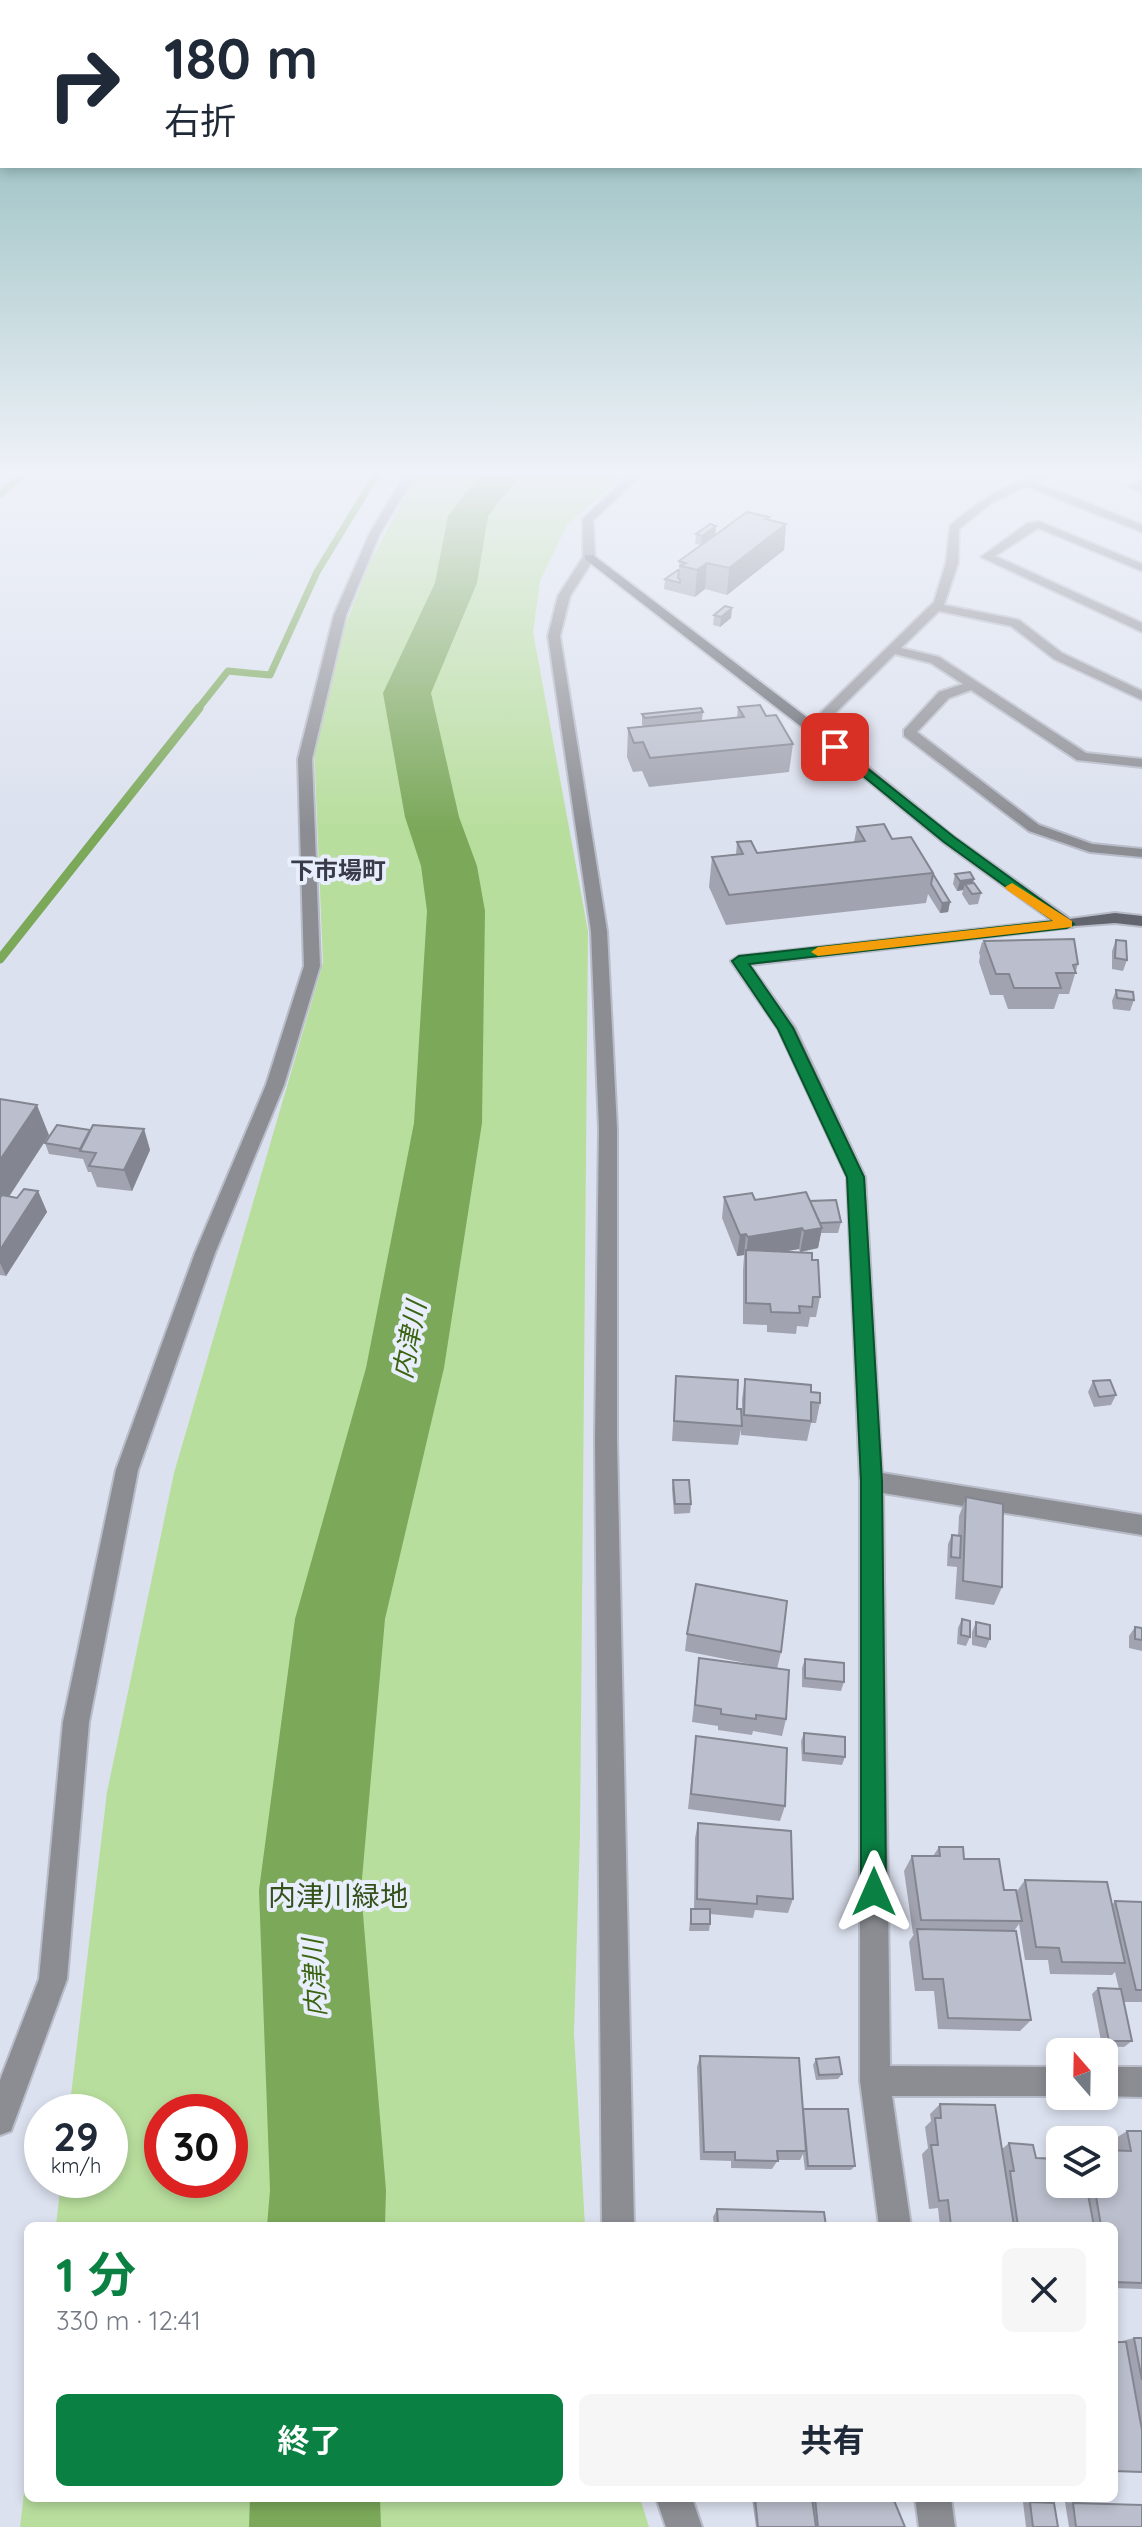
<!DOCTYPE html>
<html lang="ja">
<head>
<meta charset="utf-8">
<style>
  :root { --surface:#fff; --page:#f6f6f7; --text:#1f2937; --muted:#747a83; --accent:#0b8043 }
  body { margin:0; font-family:Quicksand,"Noto Sans JP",sans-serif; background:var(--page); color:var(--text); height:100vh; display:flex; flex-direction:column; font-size:30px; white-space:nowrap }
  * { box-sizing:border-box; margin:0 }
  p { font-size:26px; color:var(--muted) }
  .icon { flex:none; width:44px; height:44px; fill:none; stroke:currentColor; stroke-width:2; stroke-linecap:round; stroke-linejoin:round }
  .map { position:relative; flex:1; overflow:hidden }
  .sheet { position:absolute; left:24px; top:2222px; width:1094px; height:280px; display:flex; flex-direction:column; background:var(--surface); border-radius:12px; box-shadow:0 4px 12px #0003 }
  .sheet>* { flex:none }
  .top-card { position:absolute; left:0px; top:0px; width:1142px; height:168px; box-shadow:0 4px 12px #0003; background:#fff; color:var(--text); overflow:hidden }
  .needle { width:52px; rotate:340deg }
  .buttons { position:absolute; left:1046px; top:2038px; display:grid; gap:16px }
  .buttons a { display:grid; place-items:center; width:72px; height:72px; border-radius:12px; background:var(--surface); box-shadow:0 4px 12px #0003; font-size:40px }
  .speed { position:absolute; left:24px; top:2094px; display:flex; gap:16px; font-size:40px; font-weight:700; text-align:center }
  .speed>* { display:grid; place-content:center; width:104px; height:104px; border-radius:50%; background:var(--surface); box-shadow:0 4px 12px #0003; line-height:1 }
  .speed small { font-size:20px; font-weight:400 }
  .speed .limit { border:12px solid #d22; background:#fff; color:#111 }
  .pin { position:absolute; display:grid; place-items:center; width:68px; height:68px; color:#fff; margin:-34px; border-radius:16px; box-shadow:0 4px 12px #0006 }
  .me { position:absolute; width:88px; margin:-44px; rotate:0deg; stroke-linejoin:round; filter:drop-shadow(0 0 6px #0008) }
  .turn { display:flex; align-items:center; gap:28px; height:168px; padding:0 32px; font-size:36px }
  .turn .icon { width:104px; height:104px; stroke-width:2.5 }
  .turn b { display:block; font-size:56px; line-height:68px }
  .round { display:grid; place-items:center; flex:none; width:84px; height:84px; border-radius:12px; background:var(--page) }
  .overview { display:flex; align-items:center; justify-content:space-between; height:136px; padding:0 32px }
  h1 { font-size:48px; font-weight:700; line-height:60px; color:var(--accent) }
  .cta { display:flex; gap:16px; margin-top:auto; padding:16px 32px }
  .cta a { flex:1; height:92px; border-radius:12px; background:var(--accent); color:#fff; font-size:32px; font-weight:700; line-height:92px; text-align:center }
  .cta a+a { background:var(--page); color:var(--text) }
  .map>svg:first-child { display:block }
  .green { fill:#b8de9d; fill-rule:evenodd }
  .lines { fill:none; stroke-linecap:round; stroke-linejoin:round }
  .stream-far1 { stroke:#7ba859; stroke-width:7 }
  .stream { stroke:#7ba859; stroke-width:9 }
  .river { fill:#7ba859; fill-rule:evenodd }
  .street-casing { stroke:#b8bcc8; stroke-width:4 }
  .secondary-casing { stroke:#b8bcc8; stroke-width:4 }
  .street { fill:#8b8d93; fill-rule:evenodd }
  .secondary { fill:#62656d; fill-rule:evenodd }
  .wall { fill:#a1a4b0 }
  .shaded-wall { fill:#838690 }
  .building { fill:#bbbfcd; stroke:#838690; stroke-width:2 }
  .route { fill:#0b8043; stroke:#07532c; stroke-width:2 }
  .slow { fill:#f59e0b }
  .labels { text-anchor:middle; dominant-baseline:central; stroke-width:8; stroke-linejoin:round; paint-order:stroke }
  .far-quarter-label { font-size:24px; font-weight:bold; fill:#393c48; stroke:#e9eefd }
  .water-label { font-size:26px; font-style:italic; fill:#3b6511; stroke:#e9eefd }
  .near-park-label { font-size:28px; fill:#335119; stroke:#e9eefd }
</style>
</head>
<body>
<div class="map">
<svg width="1142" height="2527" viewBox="0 0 1142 2527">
  <rect width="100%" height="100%" fill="#dce1ef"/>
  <path class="green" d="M417,475h208l-57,48 -28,58 -7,51 55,299 -8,904 -6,198 11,193h-529l5,-46h49v-68h-41l38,-320 67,-319 149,-510 -9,-217 31,-120 26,-66zM162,2112h68v68h-68z
    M28,2459v39h612l9,29h-629z"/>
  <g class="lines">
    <path class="stream-far1" d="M0,494l23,-19
      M197,710l31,-39 42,4 47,-103 59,-97"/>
    <path class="stream" d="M0,959l199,-251"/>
    <path class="river" d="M480,475h40l-32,41 -11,67 -46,110 28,124 18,49 8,45 -3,212 -38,245 -59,251 -24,271 25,300 -1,36h-118l3,-36 -11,-300 36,-271 71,-251 48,-245 13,-212 -6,-45 -16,-49 -22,-124 52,-110 13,-67z
      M250,2498h130l1,29h-132z"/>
    <g class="street-casing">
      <path id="street" d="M405,475h10l-35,58 -34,82 -34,144 8,207 -36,119 -69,168 -77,217 -49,252 -22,257 -56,152 -11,4v-55l39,-101 24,-257 53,-252 79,-217 71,-168 38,-119 -6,-207 36,-144 36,-82z
        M630,475h11l-48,45 2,37 -25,39 -10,40 47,295 10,198v312l17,785h-32l-7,-785 4,-312 -8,-198 -43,-295 10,-40 25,-39v-38z
        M1036,475h15l-16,7 107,43v7l-116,-46 -35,17 -32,26 -1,34 -14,42 75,15 43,33 80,38v9l-88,-41 -43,-33 -72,-15 -38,37 38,9 147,96 56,6v8l-65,-7 -106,-70 -22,8 -32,34 122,93 53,19 50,5v8l-52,-5 -61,-21 -125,-95v-6l35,-38 24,-8 -32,-21 -36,-9 -78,77 -12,-3 129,-126 12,-39 4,-37c27,-25 55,-40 86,-51z
        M1142,480v13l-15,-7z
        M1040,522l102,42v7l-104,-43 -43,28 147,67v9l-161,-75 47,-34z
        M1067,919l6,2v6l-323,38 45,63 70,149 17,296 260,42v20l-259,-42 7,573 170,1v29h3h-171l19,130h-32l-19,-145v-600l-13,-304 -69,-148 -47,-68 8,-5z
        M1104,2067h38v30l-41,-1h3z
        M656,2498h36l10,29h-36z
        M915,2498h36l4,29h-36z"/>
    </g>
    <g class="secondary-casing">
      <path id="secondary" d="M585,555h8l224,170 137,112 116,82 45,-6 27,3v10l-27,-3 -54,4 -117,-84 -137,-112 -222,-172z"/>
    </g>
    <use href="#street" class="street"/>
    <use href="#secondary" class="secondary"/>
  </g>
  <path class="wall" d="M768,520l18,4 -2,26 -57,45 -22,-6 -10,8 -31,-8 1,-10 14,-9v-9l22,-16 -6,-1 1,-10 20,-8 -1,9z
    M732,608l-1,10 -11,9 -7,-2 1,-10z
    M738,707l28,9 27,28 -4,28 -140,15 -7,-16 -9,1 -6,-15 1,-29 15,-2 -1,-2v-10l61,-2 -1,8 5,1 30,-3z
    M857,827l35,12 19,-2 39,65 -2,10 -8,1 -12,-19 -2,9 -200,22 -17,-38 3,-30 24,-3 1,-12 20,11 97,-11z
    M955,874l18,9 8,10 -3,11 -9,1 -7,-11 1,-4 -6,1 -4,-7z
    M1116,940l11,20 -4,11 -11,-2v-18z
    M982,942l96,22 -9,30h-10l-5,15h-46l-5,-14h-13l-11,-33 1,-6 -1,-3z
    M1116,990l18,10 -4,11 -17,-2 -1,-8z
    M0,1099l49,36 -40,62 8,1 21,-7 9,21 -41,64 -6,-1z
    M144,1129l6,21 -18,41 -35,-4 -6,-15h-3l-5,-13 -34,-5 -4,-11 45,-13z
    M724,1197l31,3 55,1 31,21 -3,11h-17l-3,15 -18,4 -1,-3 -17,3 30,8 8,37 -4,20h-6l-2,10 -11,-1 -1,8 -29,-2v-7l-24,-1v-54l1,-13v-2l-7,1 -15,-38z
    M676,1376l61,33 5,10v-20l3,-20 66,13 9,11 -4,20h-5l-4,18 -66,-6v-6l-3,16 -66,-4z
    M1093,1381l23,14 -5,10 -17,2 -6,-15z
    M673,1480l18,24 -1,9 -16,1 -2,-25z
    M966,1497l36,90 -8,18 -39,-6 2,-32 -10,-1 1,-22 4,-9 6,1 1,-20z
    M962,1619l8,18 -4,9 -9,-2 1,-16z
    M976,1622l14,17 -4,9 -14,-3v-13z
    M1135,1627l7,1v23l-13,-3v-12z
    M687,1634l94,18 -4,17 9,50 -4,17 -29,-5 -1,4 -34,-5v-4l-26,-4 7,-64 66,9 -80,-16z
    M805,1659l39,23 -3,9 -39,-4v-19z
    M804,1733l41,24 -3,8 -40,-4 -1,-20z
    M696,1736l89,70 -5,15 -92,-12z
    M698,1823l95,76 -5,14 -33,-3 -2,8 -43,-4v10l-1,7h-20l2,-22h3l1,-71z
    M939,1847l25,12 40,31 13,1 8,-11 87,25 3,-4 27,1v100h-19l9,39 -8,6 -22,-1 -10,-52 6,-6 21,1 -4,-17 -3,3 -62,-1 -2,-14h-23l-6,-36 -5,7 17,89 -11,11 -82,-2 -4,-38h-19l-6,-49 5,-8h-1l-9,-63 8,-15h21z
    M700,2056l103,54 52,56 -4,4h-46l-2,-16 -3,6h-22l-6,9 -41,-1v-7l-31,-1 -3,-93z
    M816,2059l26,15 -4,5 -22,1 -3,-15z
    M940,2104l62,45 7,-6 27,15 24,26h44l11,-33 -2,-11 14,-9h15v158l-28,-1v-62h-174l-2,-18 -9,1 -7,-55 6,-6 -3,-21 6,-6 -1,-7z
    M717,2209l109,17h-112l-1,-9z
    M1134,2338h8v134l-24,-130z
    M752,2498h141l12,29h-149z
    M1023,2502l31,1 4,24h-32z
    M1065,2502l77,3v22h-73z"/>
  <path class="shaded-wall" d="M769,517l-2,23 19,-16 -2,26 -57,45 2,-27 36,-49z
    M716,526l-1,9 -14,10 1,-9z
    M707,563l-2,26 -10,8 2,-27z
    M732,608l-1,10 -11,9 1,-10z
    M974,879l-2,10 -7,-5 -2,6 -6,1 3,-10z
    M950,902l-2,10 -8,1 2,-10z
    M37,1105l12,30 -49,75v-50z
    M144,1129l6,21 -18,41 -8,-21z
    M38,1191l9,21 -41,64 -6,-13v-13z
    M802,1228l-3,21 -53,9 2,-21z
    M822,1228l-4,20 -18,4 4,-21z
    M746,1234l-2,21 -7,1 3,-21z"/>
  <path class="building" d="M747,512l22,5 -4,2 21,5 -57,44 -22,-5 -10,7 -16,-4 5,-3 -7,-2z
    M710,524l6,2 -14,10 -6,-2z
    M678,570h1l-1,8 2,1v4l-15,-4z
    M725,606l7,2 -11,9 -7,-2z
    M760,705l6,11 10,-1 17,29 -143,14 -7,-16 -9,1 -6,-15 116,-11 -6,-10z
    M701,708l2,4 -58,6 -3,-4z
    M884,824l8,15 19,-2 22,36 -204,22 -17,-38 31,-3 -6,-12 14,-1 6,12 108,-12 -8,-14z
    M970,872l4,7 -14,2 -5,-7z
    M933,874l17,28 -8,1 -11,-19z
    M974,883l7,10 -9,1 -7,-10z
    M1074,939l4,25 -5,1 3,8h-20l5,15h-47l-5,-14h-13l-12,-33z
    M1116,940l10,1 1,19 -12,-2z
    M1116,990l17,2 1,8 -17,-2z
    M0,1099l37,6 -37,55z
    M57,1125l33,5 -10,19 -35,-6z
    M93,1125l51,4 -20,41 -35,-4 7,-13 -16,-2z
    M24,1189l14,2 -38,59v-52l2,-3 15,3z
    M806,1192l16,36 -18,3 -2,-3 -54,9 -2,-3 -6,1 -16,-38 28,-4 3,7z
    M836,1200l5,22 -21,1 -10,-22z
    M746,1250l66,3v7h6l2,37h-7l-1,10 -13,-1 1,7 -29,-1 -1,-8 -24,-1z
    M676,1376l62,4 -1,29h4l1,17 -68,-5z
    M745,1379l66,6v7l9,1v10l-9,-1v19l-67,-6z
    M1110,1380l6,15 -17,2 -6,-16z
    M673,1480h16l2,24h-16z
    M966,1497l37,7 -1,83 -39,-6z
    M952,1535l9,1 -1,22 -9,-1z
    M696,1584l91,17 -6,51 -94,-18z
    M962,1619l8,2v16l-9,-2z
    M976,1622l14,3v14l-14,-3z
    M1135,1627l7,1v12l-7,-1z
    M699,1658l90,12 -3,49 -30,-4v4l-35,-5v-5l-26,-4z
    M805,1659l39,4v19l-39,-4z
    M804,1733l41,4v20l-41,-4z
    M696,1736l91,12 -2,58 -94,-12z
    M698,1823l93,8 2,68 -36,-3v8l-60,-5z
    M939,1847h24l1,12h35l5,31h12l6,31 -101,-1 -9,-64h28z
    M1025,1880l82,2 18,81 -63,-1 -3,-14 -23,-1z
    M1115,1901l27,1v88h-6z
    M691,1909h19v15h-19z
    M917,1929l99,2 15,89 -83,-2 -5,-39h-20z
    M1098,1988l23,1 11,52h-23z
    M700,2056l99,2 7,93h-29l1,10 -43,-1v-8h-31z
    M839,2057l3,17 -23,1 -3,-16z
    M940,2104l55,1 19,121h-63l-3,-26 -9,1 -8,-56h7l-3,-27h6z
    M803,2109h45l7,57h-47z
    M1127,2131h15v152l-28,-1v-56h-13l-7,-42h10v-34l27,1z
    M1009,2143l24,2 3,13 24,1v25h26l8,42h-76l-8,-55h4z
    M717,2209l107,3 2,14h-108z
    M1134,2338h8v42z
    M1114,2342h12l16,88v42l-28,-1z
    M755,2498h57l4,29h-58z
    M815,2498h78l12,29h-87z
    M1030,2502l24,1 4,24h-25z
    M1073,2503l69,2v22h-66z"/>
  <linearGradient id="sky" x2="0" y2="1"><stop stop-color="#7cafaf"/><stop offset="0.57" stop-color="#eff2f8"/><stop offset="1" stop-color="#eff2f8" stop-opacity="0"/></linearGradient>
  <rect width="1142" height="829" fill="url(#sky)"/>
  <path class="route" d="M835,743l119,94 120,87 -7,4 -318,36 44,64 71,149 18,304 4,411 -3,9 -9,3 -9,-3 -4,-9v-411l-14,-304 -69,-148 -46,-68 7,-5 315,-35 -110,-79 -114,-93 -1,-2z"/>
  <path class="slow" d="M1012,883l60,38v6l-254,29 -7,-4 7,-5 235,-26 -46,-31 -2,-3z"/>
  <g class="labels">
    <g class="far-quarter-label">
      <text x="338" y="870">下市場町</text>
    </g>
    <g class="water-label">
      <text transform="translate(409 1340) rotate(-79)">内津川</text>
      <text transform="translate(314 1978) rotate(-93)">内津川</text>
    </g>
    <g class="near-park-label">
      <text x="338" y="1895">内津川緑地</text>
    </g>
  </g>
</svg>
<div class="buttons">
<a><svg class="needle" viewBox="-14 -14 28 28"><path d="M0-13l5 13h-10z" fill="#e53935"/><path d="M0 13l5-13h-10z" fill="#747a83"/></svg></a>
<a><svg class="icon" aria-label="layers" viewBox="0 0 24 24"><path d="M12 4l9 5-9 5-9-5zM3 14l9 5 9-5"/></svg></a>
</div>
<div class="speed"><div>29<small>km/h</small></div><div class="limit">30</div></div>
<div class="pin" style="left:835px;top:747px;background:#d93025"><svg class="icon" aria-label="arrive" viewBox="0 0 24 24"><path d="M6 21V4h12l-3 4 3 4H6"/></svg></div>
<svg class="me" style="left:874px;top:1892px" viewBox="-20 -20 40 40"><path d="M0-17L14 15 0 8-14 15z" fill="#0b8043" stroke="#fff" stroke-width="4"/></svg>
<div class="top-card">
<div class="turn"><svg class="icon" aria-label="right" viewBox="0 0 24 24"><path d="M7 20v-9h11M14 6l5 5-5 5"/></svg><div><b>180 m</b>右折</div></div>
</div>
<section class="sheet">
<div class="overview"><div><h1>1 分</h1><p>330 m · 12:41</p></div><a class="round"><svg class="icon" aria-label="close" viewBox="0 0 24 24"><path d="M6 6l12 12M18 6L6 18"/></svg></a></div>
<div class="cta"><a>終了</a><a>共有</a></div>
</section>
</div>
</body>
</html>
